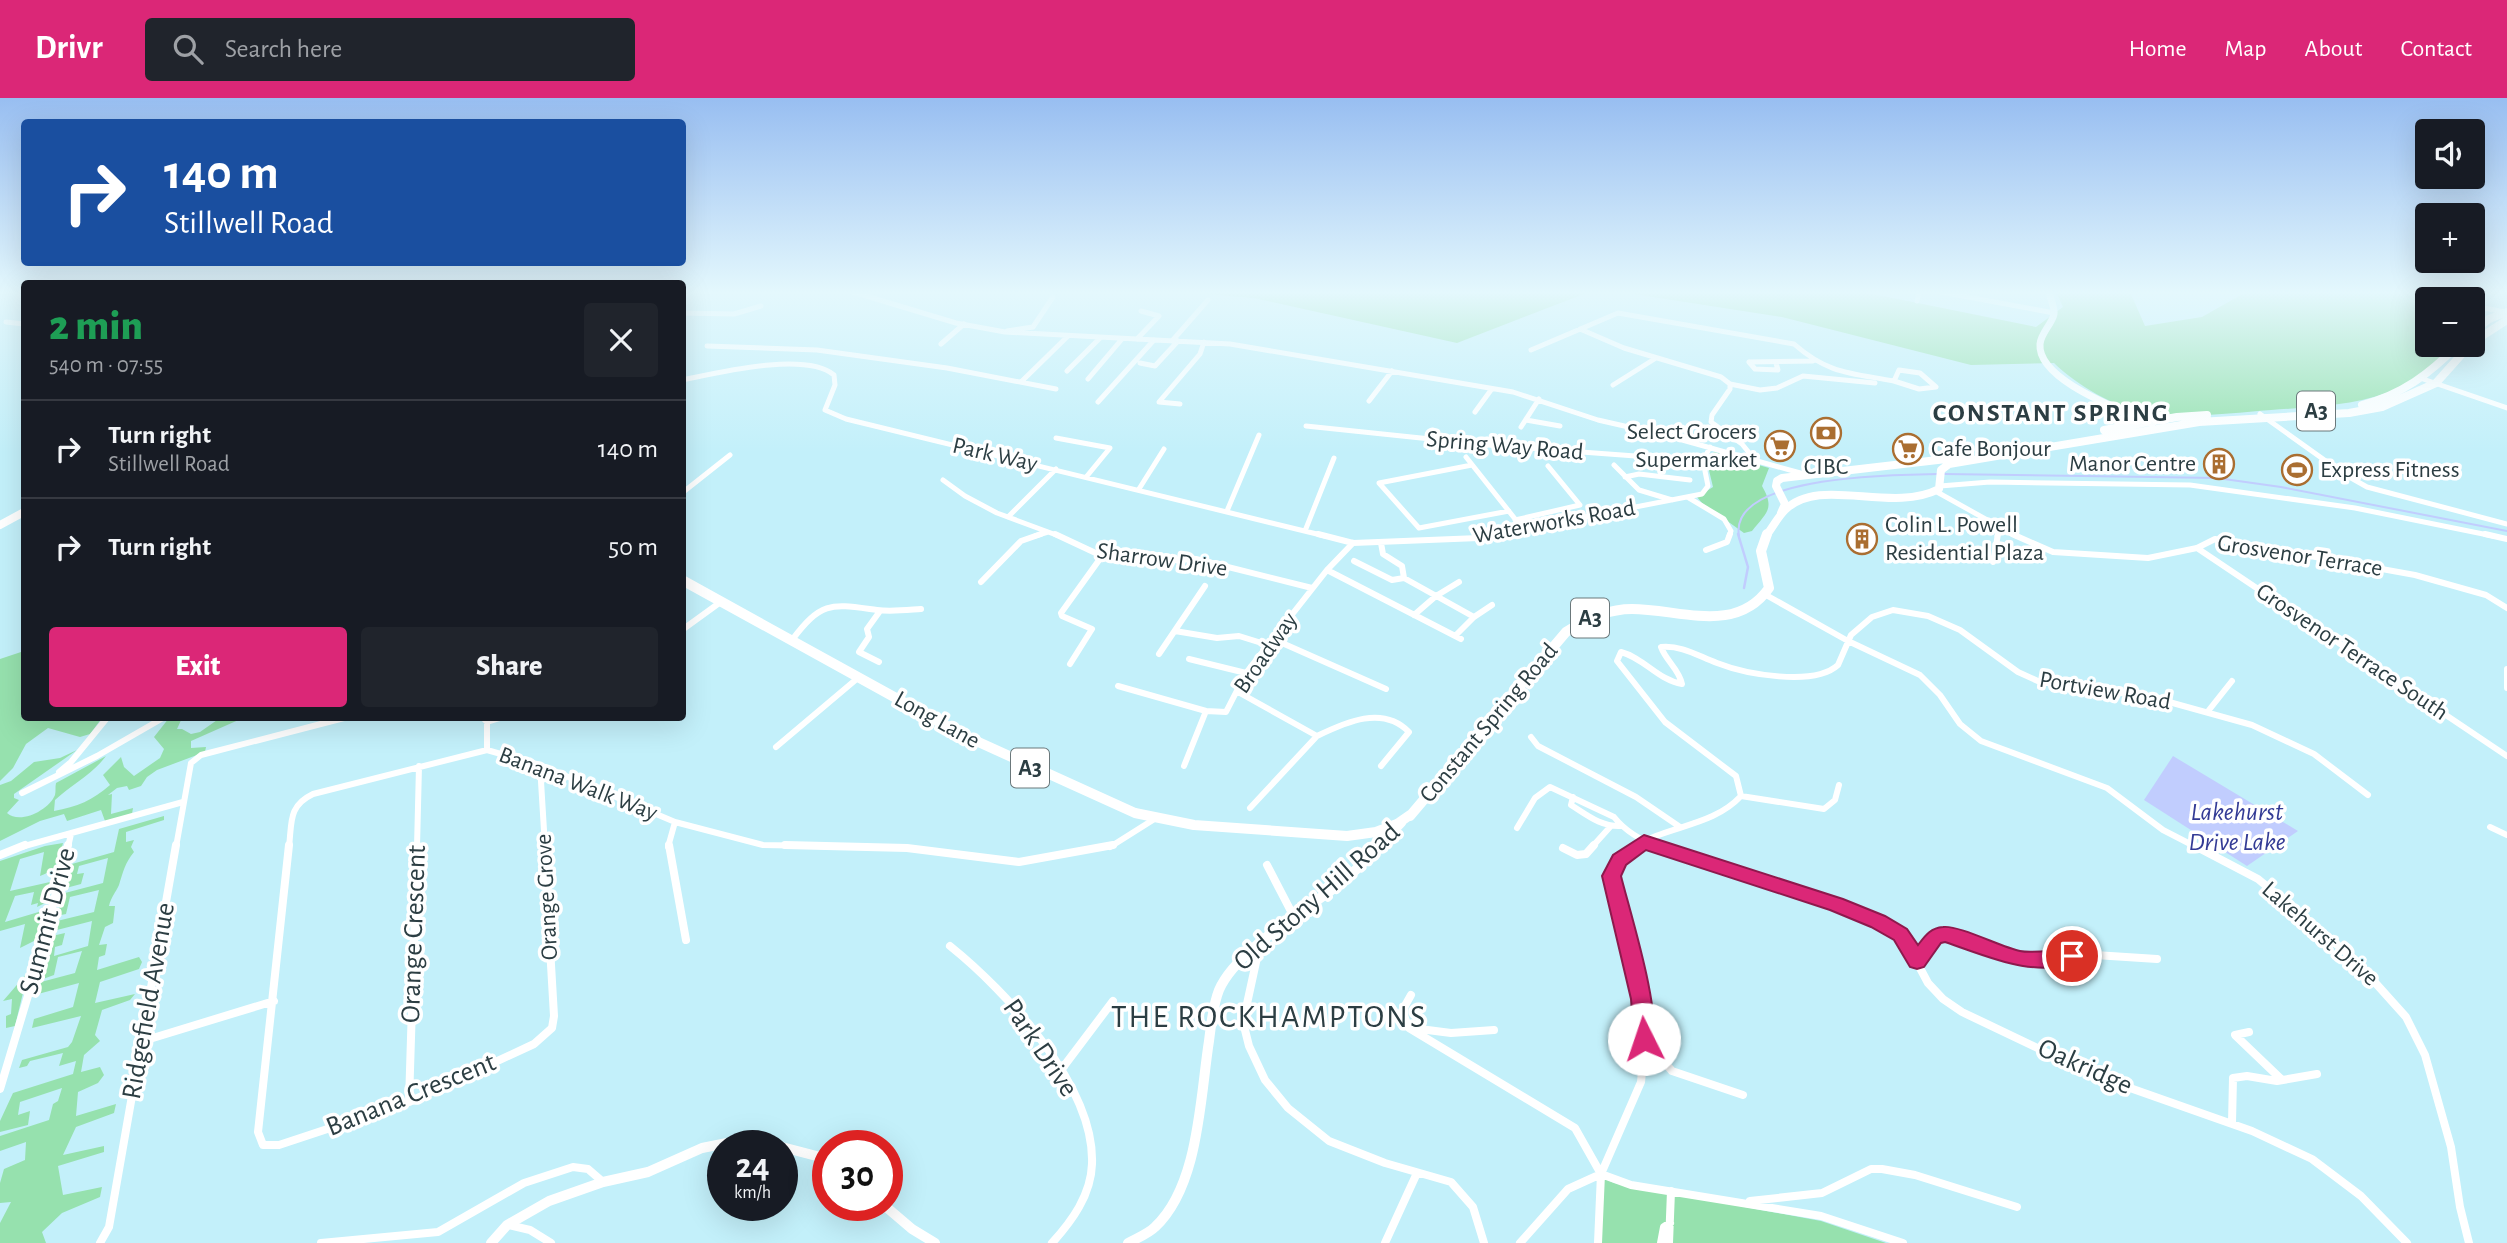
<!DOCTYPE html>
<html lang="en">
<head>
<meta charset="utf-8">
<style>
  :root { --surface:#171b24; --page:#20242c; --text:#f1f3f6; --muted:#9ea1a6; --line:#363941; --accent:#db2777 }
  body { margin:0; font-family:"Alegreya Sans",sans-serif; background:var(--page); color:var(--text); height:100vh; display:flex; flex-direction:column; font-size:26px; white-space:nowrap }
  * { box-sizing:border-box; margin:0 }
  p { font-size:23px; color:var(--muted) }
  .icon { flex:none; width:38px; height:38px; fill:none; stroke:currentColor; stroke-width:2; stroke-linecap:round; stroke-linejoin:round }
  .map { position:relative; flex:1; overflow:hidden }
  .sheet { position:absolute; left:21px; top:182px; width:665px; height:441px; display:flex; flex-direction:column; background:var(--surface); border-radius:7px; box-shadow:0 7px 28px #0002 }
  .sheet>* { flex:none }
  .banner { position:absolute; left:21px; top:21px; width:665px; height:147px; border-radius:7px; box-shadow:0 7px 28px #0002; background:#1a4fa0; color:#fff; overflow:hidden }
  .buttons { position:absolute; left:2415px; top:21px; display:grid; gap:14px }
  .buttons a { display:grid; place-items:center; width:70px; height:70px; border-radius:7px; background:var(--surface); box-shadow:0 7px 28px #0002; font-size:35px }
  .speed { position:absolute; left:707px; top:1032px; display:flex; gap:14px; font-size:35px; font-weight:700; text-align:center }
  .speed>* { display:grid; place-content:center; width:91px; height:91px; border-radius:50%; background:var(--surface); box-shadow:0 7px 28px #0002; line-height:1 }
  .speed small { font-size:18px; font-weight:400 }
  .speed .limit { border:10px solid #d22; background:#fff; color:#111 }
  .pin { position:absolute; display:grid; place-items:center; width:60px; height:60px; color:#fff; margin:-30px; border:4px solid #fff; border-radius:50%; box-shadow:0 2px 7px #0007 }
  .me { position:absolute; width:77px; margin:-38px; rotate:356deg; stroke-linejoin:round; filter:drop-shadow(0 0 5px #0008) }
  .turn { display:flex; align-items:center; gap:24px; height:147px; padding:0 28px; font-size:32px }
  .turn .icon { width:91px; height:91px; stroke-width:2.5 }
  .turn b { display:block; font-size:49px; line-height:60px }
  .round { display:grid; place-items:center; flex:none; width:74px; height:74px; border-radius:7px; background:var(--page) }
  .summary { display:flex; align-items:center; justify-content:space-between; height:119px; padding:0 28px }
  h1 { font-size:42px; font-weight:800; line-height:52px; color:#1e9e55 }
  .action { display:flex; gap:14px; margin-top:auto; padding:14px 28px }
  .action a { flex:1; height:80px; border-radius:7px; background:var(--accent); color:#fff; font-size:28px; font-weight:800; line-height:80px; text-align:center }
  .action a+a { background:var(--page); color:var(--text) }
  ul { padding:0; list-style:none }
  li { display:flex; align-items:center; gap:21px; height:98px; padding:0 28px; border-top:2px solid var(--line) }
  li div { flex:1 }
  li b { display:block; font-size:26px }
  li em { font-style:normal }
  header { display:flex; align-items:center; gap:42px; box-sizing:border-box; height:98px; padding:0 35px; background:var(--accent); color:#fff }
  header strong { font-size:33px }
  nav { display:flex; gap:38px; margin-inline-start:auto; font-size:24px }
  .search { width:490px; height:63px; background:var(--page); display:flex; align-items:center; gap:18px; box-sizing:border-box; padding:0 24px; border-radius:7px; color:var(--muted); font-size:26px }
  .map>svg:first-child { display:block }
  .green { fill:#96e1ae }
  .water { fill:#c1cdfe }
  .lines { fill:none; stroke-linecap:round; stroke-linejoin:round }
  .stream-far1 { stroke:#c1cdfe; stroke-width:2 }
  .stream { stroke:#c1cdfe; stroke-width:2.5 }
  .minor-far2 { stroke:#fff; stroke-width:5 }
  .minor-far1 { stroke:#fff; stroke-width:6 }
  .minor { stroke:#fff; stroke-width:8 }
  .tertiary-far1 { stroke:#fff; stroke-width:8 }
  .tertiary { stroke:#fff; stroke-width:10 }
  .secondary { stroke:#fff; stroke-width:7 }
  .primary-far1 { stroke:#fff; stroke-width:8 }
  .primary { stroke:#fff; stroke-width:10 }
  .route { fill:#db2777; stroke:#8e194d; stroke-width:2 }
  .labels { text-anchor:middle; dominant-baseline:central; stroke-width:7; stroke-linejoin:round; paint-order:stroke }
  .shield { fill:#fff; stroke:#6b787b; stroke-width:2 }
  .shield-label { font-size:23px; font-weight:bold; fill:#2c3e43 }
  .poi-label { font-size:24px; fill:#2c3e43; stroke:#fff; text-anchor:start }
  .street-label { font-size:24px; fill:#2c3e43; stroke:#fff }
  .far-district-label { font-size:26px; font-weight:bold; letter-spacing:2px; fill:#2c3e43; stroke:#fff }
  .water-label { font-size:26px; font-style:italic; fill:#333b95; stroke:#fff }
  .near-street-label { font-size:28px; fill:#2c3e43; stroke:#fff }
  .near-neighbourhood-label { font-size:32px; letter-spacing:2px; fill:#2c3e43; stroke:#fff }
</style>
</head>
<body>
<header>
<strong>Drivr</strong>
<div class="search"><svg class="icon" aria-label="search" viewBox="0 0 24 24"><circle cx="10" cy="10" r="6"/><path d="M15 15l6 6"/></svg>Search here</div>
<nav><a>Home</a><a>Map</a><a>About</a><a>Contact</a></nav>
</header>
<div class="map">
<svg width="2507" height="1145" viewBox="0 0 2507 1145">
  <rect width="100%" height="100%" fill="#c3f0fa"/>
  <path class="green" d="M1182,194h407l-132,51 -203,-45z
    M1621,194h242l173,35 27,-20 -7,-15h74l15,34 57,-9 44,-25h169l21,7h-9v46h31c-18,16 -48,41 -71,48 -38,13 -76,14 -116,17 -40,3 -83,9 -124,3 -30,-4 -72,-29 -93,-50l-83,2 -189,-48z
    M1714,354l55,16 -7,18c13,23 5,26 -10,45l-8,2 -42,-30 -5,-6 16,-10 -6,-25z
    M24,553v67h78l-12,16 -10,3 -32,-9 -22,16 -13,24 -13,13v-122z
    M169,620h13l-5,11h5l9,5 9,-2 20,-14h23l-52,23v7l15,-1 -1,5 -48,18 -10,7 -6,9 -12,4 -2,-4 -10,2 -9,7 4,-1 -1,20 22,-6 -1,6 -27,7 -4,-11 -34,11 -3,-7 -24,7 -40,20v-56l11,-4 23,-19 26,-4 17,-8 -63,44v4l5,2 -12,13c13,12 42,-3 48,-18 1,-4 0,-8 1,-12l50,-27c-13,18 -35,29 -51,44l-1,11c23,-4 39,-11 56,-26l-7,-10 18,-18 3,10 10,9 26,-18 4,-9 -10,-12z
    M164,718v4l-38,12v10l8,-2 -3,7 3,5c-9,11 -11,20 -15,33 -3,7 -8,12 -10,21h6l-2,17 -8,4 -6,18 8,-1 -2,11 -6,2 -2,13 42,-13 3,5 -3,7 -39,13 -5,21 40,-9 -5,6 -28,10 -7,25 5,6 -16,14 -3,17 19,-5 4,8 -6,8 -20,9 -2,24 40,-12 -2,9 -38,14 -13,28 41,-9v6l-46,14 5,29 39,-8 -2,10 -38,16 -20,19 4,11h-46v-20l11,-21 -11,1v-20l4,-14 21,-9 1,-18 -26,9v-15l49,-16 4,-16 5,-3 4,-13 -42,14 -2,13 12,-4 -2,14 -28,7v-11l13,-28 60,-19 3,-13 -17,5 4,-13 -33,8 -3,5 -8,2 3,-8 46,-13 4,-5 9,-26 -49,12 2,-9 39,-12 6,-24 -41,11 3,-12 34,-9 7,-22 -24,6 -4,18 -11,4 9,-43 13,-3 -3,12 -7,2 -1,9 34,-10 4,-25 -39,10 4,-10 37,-9 5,-22 -29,7 -4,17 -10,2 9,-23 38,-10 5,-25 -29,8 -2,8 7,-1 -3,11 -15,4 6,-24 42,-12 5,-23z
    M63,745c-5,18 -5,27 -23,33l4,-24 -24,7 -10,32 40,-9 -5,21 -8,4 1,-4 -7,2 3,-13 -19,4 -10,26 37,-11 -6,29 -16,8 5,-24 -25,7v-70l45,-15z
    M28,874l-13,54 -9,2v-12l5,-2 1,-15 -9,2z
    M1603,1080l11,5 207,38 65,22h-285z"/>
  <path class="water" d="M2173,658l125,75 -51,35 -103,-66z"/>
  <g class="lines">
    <path class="stream-far1" d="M1944,376l273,4 64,9 226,44
      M1739,438c-11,-62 160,-61 198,-62"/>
    <path class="stream" d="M1738,436l10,33 -4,21"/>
    <path class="minor-far2" d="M853,194l103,31 49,9 225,12 283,48 85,28 70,16 136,38
      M1941,194l113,21
      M2421,194l26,7
      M2450,194l7,4 -2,3
      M682,200l6,-6
      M1917,203l2,-9
      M2473,208l32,6
      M682,215l52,1 27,-8
      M6,224l18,2
      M1580,231l44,19 97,29 9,7 30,6 17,-2 26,-12 72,7
      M1007,233l26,-4 20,-30
      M1137,241l22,-23 -18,-5
      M1172,243l36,-41
      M941,246l23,-20
      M707,248l110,4 130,18 109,21
      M1531,252l87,-37 176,31c34,30 57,29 100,37
      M1749,264l64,-1
      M1749,264l6,7 23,1 -2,-7
      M1140,265l15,3 23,-25
      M1899,272l21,3 16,14 -17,2 -25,-8z
      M1067,273l33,-33
      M1088,281l34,-40
      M2423,281l84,29
      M682,282c35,-7 123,-29 152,-5l1,10 -10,25 21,9 479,117
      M1021,284l47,-46
      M1730,286v5l-18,26 -1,7 31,22 13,16
      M1613,287l43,-27
      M1369,303l23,-30
      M1098,304l56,-62
      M1180,306l-21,-2 41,-48 4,-12
      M1475,314l16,-22
      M2260,316l84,60 23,13 140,37
      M1526,322l34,6
      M1306,328l182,19 215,16
      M1521,329l18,-28
      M1056,340l54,10 -23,28
      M1466,359l57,72
      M1472,367l-93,18 40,45 90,-17
      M1614,367l25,25 33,10
      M1625,379l14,-3 51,6
      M943,382l22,16 32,17 62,23
      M1940,388l50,-4 200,3 165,23 138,28
      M1139,391l25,-40
      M1937,394l79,44
      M682,395l48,-38
      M1689,400l35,21 7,12 -2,5
      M1227,413l32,-76
      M1008,419l48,-48
      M1515,422l65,-15 -32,-39
      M1305,433l29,-73
      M1035,438l13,-4
      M1487,438l215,-42 6,-8 -5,-25 7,-14
      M1997,438l2,-7"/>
    <path class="minor-far1" d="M1055,436l47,22 55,5 39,-2 116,29
      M1318,436l35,9 126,-5 17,-4
      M2012,436l41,18 95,6 49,-10 18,-9 200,36 71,20 21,13
      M2485,436l22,5
      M1381,445l2,11 19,12 2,12
      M2197,450l310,208
      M1706,452l21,-8 3,-8
      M1354,463l38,19 12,-2 70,39
      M1993,464l5,-28
      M1327,472l134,69
      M981,484l40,-41 20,-7
      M1766,497l82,46 72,34 20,20 20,29 21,17 126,47 56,42 33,17
      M1414,517l22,-19 23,-14
      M682,532l40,-29
      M1175,533l42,7 22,-2 29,9
      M1455,538l19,-19 18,-12
      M1273,541l113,50
      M792,542c30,-40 40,-36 85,-30 14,2 30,0 44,-1
      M1159,556l46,-68
      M1189,561l57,14
      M879,564l-20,-10 10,-15 -2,-8 13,-18
      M1070,566l22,-35 -30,-13 -1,-3 41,-57
      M2507,571v19
      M1118,588l88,25 20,1 20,-39 81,-103 26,-27
      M1238,594l79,44
      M2209,612l23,-29
      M483,620l4,4v28
      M487,624l13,-4
      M1317,638c29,-14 66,-31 92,-4l-28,34
      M1531,639l7,9 98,51 44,30
      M776,649l83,-70
      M540,667l135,57 88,23 106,2
      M540,667l5,82
      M1184,668l22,-55
      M59,674l12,-10 36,-44
      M22,695l75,-37 66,-38
      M1741,698l83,13 11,-9 4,-15
      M1573,699l-2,8c16,10 30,22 50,21
      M1250,710l67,-72
      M2490,729l17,8
      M1517,730l18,-30 15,-11 64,30c12,15 28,24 46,30
      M21,749l162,-45
      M68,749l3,-13
      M176,749l15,-84 10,-8 143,-37
      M289,749c3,-25 -1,-41 24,-53l174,-44 53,15
      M417,749l2,-81
      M668,749l7,-25
      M1110,749l46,-29
      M1592,749l18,-20
      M1634,749c34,-22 78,-20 107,-51l-5,-20 -71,-54 -48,-61 4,-9c23,6 37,28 61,32 -3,-15 -16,-23 -21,-37 21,-2 37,9 56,16 28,11 97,24 121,2l13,-30 21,-18 21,-7 35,6 32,14 58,42 22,10 111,15 101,28 62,29 54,41"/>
    <path class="minor" d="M289,747l-31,287 5,13h16l130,-43 125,-58 18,-16 2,-12 -10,-171
      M669,747l17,95
      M785,747l122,3 112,14 94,-17
      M1655,747l181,59 58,26 11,10 23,43 15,16 19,13 134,64 156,55 60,28 49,37 46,47
      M2193,747l65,34 95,79 53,59 19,38 26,92 9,60 9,36
      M1563,750l14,7 9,-1 8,-9
      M0,757l25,-10
      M1267,767l27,52
      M1260,846l-17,78 6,24 16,34 23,28 41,33 56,22 66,19 22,25 11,36
      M950,848c56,45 145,140 142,218 -1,31 -20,57 -40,79
      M1917,863l18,-24 10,-3 76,25 25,2 49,-6 62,4
      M1411,897l-9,16 7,17 166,100 26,46 -3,69
      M1412,930l39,5 43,-3
      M2249,934l-14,3 47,45
      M1644,941l28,32 71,24
      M143,943l131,-40
      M1061,972l52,-69
      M0,991l39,-130 29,-114
      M409,1004l8,-257
      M2232,1025l1,-45 14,-2 30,5 40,-7
      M1601,1076l30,11 190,31 82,27
      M1750,1103l72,-8 49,-24h11l33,6 102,32
      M508,1127l22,5 21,13
      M100,1145l9,-16 67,-382
      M321,1145l117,-11 86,-49 49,-16 15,2 15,13
      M1385,1145l32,-70
      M1520,1145l48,-54 33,-15 40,-92 3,-30 -3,-53 -28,-109 2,-22 11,-16 11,-7
      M1661,1145l3,-16 6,-4
      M1669,1145l2,-52"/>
    <path class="tertiary-far1" d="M1379,749l23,-24"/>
    <path class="tertiary" d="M782,1049l46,12
      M885,1108l27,23 23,14
      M491,1145l16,-18 42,-24 54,-19 45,-10 54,-24 30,-6 48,4
      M1128,1145c9,-5 20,-9 27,-16 44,-41 45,-129 54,-186 2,-16 4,-36 10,-51 17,-40 89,-81 123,-108 14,-11 26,-24 39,-37"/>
    <path class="secondary" d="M2049,194c1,6 6,16 5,22 -2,10 -13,19 -14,30 -3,37 85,67 112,80"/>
    <path class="primary-far1" d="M2473,233l16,-12 18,-7
      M2473,244l34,-22
      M2362,307c41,-11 67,-31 96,-60
      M2104,332l73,-13 30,-2
      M1781,415l4,-9 -9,-18 1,-5 5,-3 173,-20
      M0,427l24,-13
      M1766,438c6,-8 12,-19 19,-26 35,-35 105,4 154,-21l2,-19 8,-6 250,-42 150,-9 33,-6 54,-24 34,-38"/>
    <path class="primary" d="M682,482l281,155 172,78 59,12 153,11 29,-4 21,-8 13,-9
      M1410,718l156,-184c20,-13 42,-23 66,-23 48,0 104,26 137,-21l-8,-37 6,-17"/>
  </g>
  <linearGradient id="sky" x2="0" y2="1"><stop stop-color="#98bef1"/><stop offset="0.55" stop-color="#e4f8fd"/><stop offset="1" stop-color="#e4f8fd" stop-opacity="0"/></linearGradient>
  <rect width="2507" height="354" fill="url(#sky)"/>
  <path class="route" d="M1644,737l199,64 42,17 22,13 11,16c7,-9 12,-17 25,-18 16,-2 58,20 77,24 20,4 44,-6 59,-1l3,6 -3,6c-47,16 -89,-5 -134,-20l-4,1 -17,24 -7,2 -7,-2 -16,-27 -23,-13 -41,-17 -184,-60 -20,15 -5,11c8,33 43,143 30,169l-7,3 -7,-3 -3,-6 -3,-40 -29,-123 11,-21z"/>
  <defs>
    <g id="bank-ring" transform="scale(1.575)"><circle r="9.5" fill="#fff" stroke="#aa6e31" stroke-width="1.5"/><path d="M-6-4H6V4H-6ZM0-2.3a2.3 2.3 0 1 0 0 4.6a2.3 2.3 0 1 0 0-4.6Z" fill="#aa6e31"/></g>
    <g id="supermarket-ring" transform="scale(1.575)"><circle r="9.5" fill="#fff" stroke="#aa6e31" stroke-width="1.5"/><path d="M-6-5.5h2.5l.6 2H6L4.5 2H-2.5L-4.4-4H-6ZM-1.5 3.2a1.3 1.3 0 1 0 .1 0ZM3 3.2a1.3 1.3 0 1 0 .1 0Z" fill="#aa6e31"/></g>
    <g id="building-ring" transform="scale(1.575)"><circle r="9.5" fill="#fff" stroke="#aa6e31" stroke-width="1.5"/><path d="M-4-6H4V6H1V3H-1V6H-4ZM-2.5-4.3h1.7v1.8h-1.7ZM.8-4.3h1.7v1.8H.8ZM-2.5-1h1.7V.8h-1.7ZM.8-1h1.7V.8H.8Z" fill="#aa6e31"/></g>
    <g id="stadium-ring" transform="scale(1.575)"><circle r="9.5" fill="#fff" stroke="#aa6e31" stroke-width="1.5"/><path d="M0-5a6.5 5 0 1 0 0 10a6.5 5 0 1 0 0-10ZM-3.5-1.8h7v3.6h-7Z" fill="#aa6e31"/></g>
  </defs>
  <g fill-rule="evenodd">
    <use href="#bank-ring" x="1826" y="335"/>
    <use href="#supermarket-ring" x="1780" y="348"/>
    <use href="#supermarket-ring" x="1908" y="351"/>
    <use href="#building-ring" x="2219" y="366"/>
    <use href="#stadium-ring" x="2297" y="372"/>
    <use href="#building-ring" x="1862" y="441"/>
  </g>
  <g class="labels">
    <g class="shield">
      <rect x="2297" y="293.5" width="38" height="39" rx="5"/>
      <rect x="1571" y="500.5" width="38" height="39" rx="5"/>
      <rect x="1011" y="650.5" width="38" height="39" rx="5"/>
    </g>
    <g class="shield-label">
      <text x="2316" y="313">A3</text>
      <text x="1590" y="520">A3</text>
      <text x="1030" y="670">A3</text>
    </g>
    <g class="poi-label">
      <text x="1757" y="334" text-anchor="end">Select Grocers<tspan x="1757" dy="28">Supermarket</tspan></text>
      <text x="1931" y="351">Cafe Bonjour</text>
      <text x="2196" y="366" text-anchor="end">Manor Centre</text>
      <text x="1826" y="369" text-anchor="middle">CIBC</text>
      <text x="2320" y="372">Express Fitness</text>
      <text x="1885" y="427">Colin L. Powell<tspan x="1885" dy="28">Residential Plaza</tspan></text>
    </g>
    <g class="street-label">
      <text transform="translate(1505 348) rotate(5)">Spring Way Road</text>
      <text transform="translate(995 357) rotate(13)">Park Way</text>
      <text transform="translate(1554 424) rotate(-10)">Waterworks Road</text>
      <text transform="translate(2300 458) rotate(9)">Grosvenor Terrace</text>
      <text transform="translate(1162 462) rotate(8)">Sharrow Drive</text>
      <text transform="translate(2352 554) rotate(34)">Grosvenor Terrace South</text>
      <text transform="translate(1266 555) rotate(-55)">Broadway</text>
      <text transform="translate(2105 593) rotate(10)">Portview Road</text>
      <text transform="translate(937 622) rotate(29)">Long Lane</text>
      <text transform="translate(1489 625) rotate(-50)">Constant Spring Road</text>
      <text transform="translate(578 686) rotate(21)">Banana Walk Way</text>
      <text transform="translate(547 799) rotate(-93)">Orange Grove</text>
      <text transform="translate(2320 836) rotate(41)">Lakehurst Drive</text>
    </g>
    <g class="far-district-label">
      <text x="2051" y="315">CONSTANT SPRING</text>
    </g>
    <g class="water-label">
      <text x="2237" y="714">Lakehurst<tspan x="2237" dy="30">Drive Lake</tspan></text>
    </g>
    <g class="near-street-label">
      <text transform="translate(1317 799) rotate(-41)">Old Stony Hill Road</text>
      <text transform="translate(48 823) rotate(-75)">Summit Drive</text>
      <text transform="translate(414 836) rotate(-88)">Orange Crescent</text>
      <text transform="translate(149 903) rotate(-80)">Ridgefield Avenue</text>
      <text transform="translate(1040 950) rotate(56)">Park Drive</text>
      <text transform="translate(2085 969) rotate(24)">Oakridge</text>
      <text transform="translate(411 997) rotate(-22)">Banana Crescent</text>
    </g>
    <g class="near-neighbourhood-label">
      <text x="1269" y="919">THE ROCKHAMPTONS</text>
    </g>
  </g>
</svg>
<div class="buttons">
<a><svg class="icon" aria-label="sound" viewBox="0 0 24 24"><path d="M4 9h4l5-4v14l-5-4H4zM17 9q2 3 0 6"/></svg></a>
<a>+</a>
<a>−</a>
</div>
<div class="speed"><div>24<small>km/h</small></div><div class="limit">30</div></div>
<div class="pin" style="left:2072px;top:858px;background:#d93025"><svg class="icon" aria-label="arrive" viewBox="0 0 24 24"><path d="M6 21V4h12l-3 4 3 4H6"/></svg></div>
<svg class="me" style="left:1644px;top:941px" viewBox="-20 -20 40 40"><circle r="19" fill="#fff"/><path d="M0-13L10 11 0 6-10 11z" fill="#db2777"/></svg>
<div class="banner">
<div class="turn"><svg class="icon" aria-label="right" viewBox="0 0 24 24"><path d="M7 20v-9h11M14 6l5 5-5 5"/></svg><div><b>140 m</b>Stillwell Road</div></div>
</div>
<section class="sheet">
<div class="summary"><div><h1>2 min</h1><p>540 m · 07:55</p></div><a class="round"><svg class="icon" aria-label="close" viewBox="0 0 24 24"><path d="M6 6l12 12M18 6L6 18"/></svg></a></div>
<ul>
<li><svg class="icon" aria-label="right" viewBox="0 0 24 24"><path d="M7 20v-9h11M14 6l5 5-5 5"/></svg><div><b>Turn right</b><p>Stillwell Road</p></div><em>140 m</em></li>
<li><svg class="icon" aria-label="right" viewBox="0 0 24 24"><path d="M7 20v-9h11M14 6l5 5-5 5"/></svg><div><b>Turn right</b></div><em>50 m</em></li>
</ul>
<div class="action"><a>Exit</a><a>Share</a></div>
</section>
</div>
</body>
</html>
